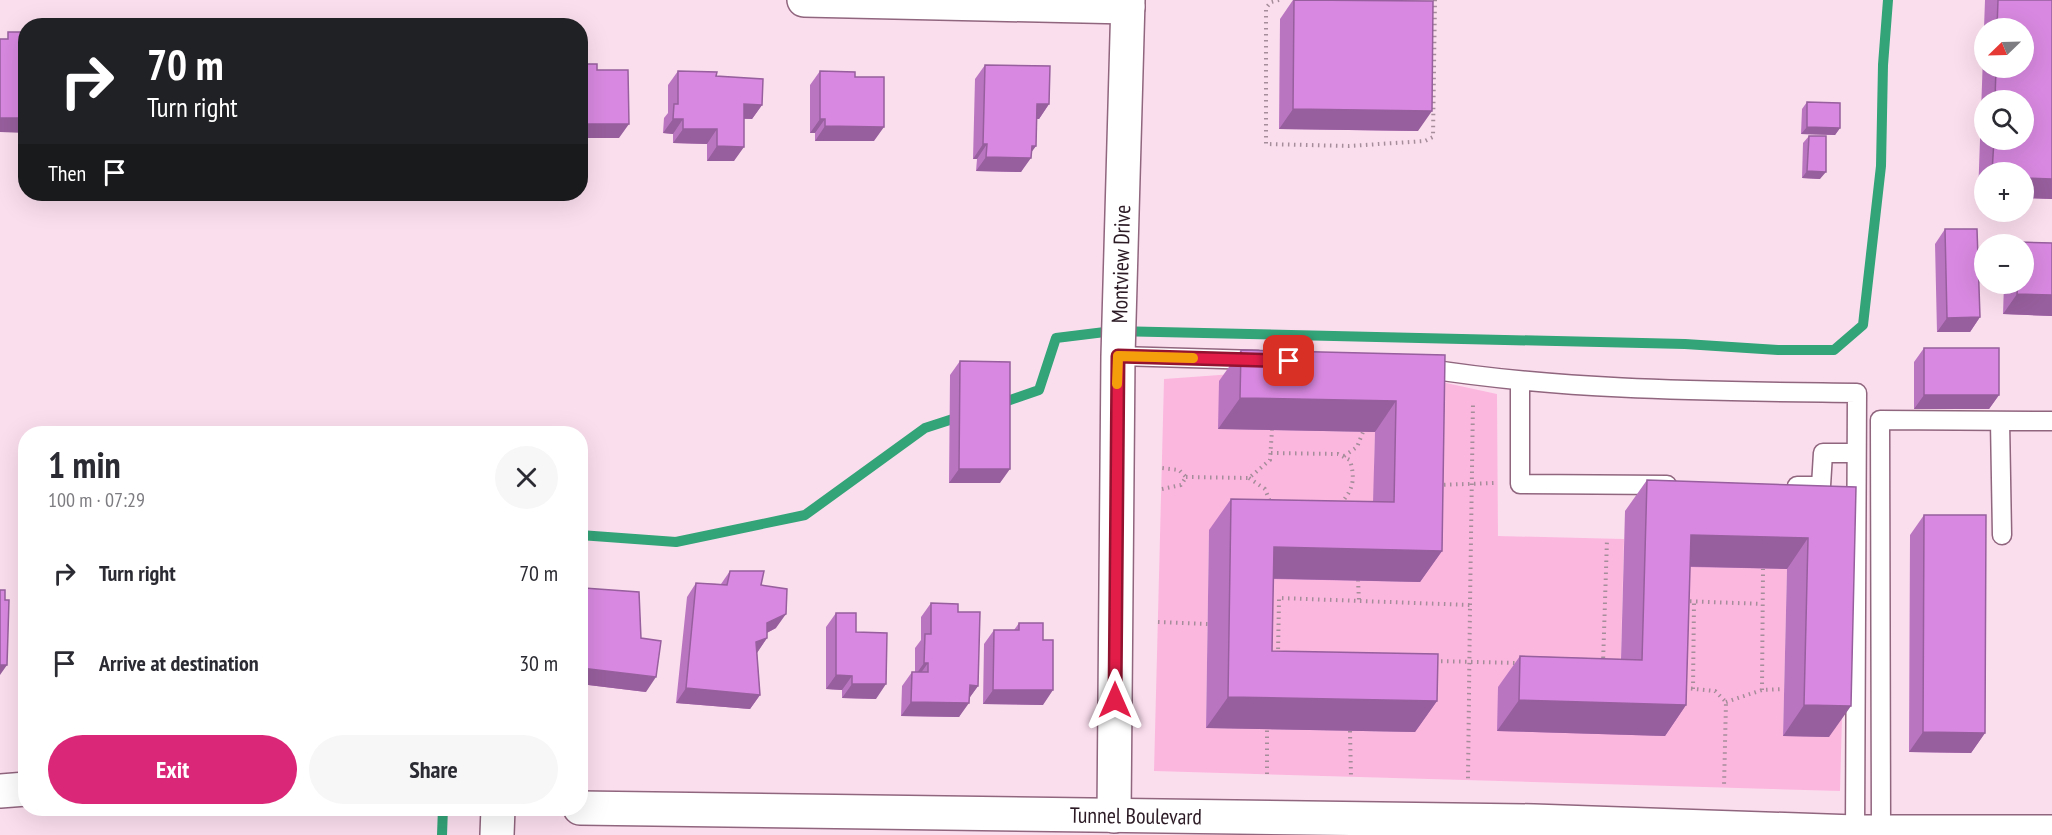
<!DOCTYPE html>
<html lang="en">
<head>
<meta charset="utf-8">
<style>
  :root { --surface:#fff; --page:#f7f7f7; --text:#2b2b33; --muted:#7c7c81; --accent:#db2777 }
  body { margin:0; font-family:"PT Sans Narrow",sans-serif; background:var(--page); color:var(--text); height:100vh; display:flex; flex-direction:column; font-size:22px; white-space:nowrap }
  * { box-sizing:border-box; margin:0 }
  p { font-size:20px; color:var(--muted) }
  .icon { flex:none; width:33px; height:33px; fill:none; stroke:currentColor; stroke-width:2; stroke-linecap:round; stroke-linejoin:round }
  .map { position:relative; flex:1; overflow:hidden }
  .details { position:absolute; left:18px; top:426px; width:570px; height:390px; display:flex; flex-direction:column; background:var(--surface); border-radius:24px; box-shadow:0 6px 24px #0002 }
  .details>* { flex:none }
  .hud { position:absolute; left:18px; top:18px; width:570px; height:183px; border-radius:24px; box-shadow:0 6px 24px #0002; background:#202124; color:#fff; overflow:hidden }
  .needle { width:39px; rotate:247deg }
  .fabs { position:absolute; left:1974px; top:18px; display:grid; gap:12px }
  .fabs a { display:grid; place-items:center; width:60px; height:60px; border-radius:50%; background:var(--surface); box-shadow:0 6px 24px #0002; font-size:30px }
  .pin { position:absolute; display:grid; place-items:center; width:51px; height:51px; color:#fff; margin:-26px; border-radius:12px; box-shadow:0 3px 9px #0006 }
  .me { position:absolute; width:66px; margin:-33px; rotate:0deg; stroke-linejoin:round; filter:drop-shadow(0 0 4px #0008) }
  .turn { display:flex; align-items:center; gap:21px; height:126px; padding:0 30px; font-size:27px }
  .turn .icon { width:78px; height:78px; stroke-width:2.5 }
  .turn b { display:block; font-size:42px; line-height:51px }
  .then { display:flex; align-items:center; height:57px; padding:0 30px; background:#0003; gap:12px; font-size:22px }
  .round { display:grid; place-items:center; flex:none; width:63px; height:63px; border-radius:32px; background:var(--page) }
  .overview { display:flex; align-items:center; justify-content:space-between; height:102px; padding:0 30px }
  h1 { font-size:36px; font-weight:800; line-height:45px }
  .action { display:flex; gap:12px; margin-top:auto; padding:12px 30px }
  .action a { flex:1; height:69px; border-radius:36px; background:var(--accent); color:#fff; font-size:24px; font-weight:800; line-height:69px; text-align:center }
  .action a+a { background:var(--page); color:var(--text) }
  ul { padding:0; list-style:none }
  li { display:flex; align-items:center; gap:18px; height:90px; padding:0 30px }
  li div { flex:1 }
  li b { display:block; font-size:22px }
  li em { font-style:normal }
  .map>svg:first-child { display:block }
  .green { fill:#fcb7df; fill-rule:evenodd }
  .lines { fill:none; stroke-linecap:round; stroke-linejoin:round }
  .stream { stroke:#33a378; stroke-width:10 }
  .lane-casing { stroke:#90657e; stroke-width:21 }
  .street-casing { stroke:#90657e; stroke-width:36 }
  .secondary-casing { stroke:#90657e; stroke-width:36 }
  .path { stroke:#a58d9a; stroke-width:4; stroke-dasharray:1.5 4.5; stroke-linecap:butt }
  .lane { stroke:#fff; stroke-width:18 }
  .street { stroke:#fff; stroke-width:33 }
  .secondary { stroke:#fff; stroke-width:33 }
  .wall { fill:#ba75c1; fill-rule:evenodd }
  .shaded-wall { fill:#975f9d }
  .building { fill:#d888e0; stroke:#975f9d; stroke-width:1.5 }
  .route-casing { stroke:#92132f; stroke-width:15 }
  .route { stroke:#e11d48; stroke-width:10 }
  .slow { stroke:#f59e0b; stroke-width:10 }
  .labels { text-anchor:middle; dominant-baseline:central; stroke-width:5; stroke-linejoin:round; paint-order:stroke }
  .street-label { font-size:22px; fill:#2c1b25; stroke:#fbdeee }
</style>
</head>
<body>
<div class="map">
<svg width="2052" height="835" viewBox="0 0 2052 835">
  <rect width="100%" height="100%" fill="#fbdeee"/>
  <path class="green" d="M1233,374l190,4 74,16 1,142 126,3 -4,152 45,45 4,-170 118,3 -4,167 65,-241 -8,296 -686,-20 10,-392zM1219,382l204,4 -3,196 -168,-4 -2,104 165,50 -209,-4 3,-198 164,3 2,-101 -156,-3z"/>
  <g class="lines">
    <path class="stream" d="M996,405l43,-15 17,-52 57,-7 572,13 93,6h56l29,-25 18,-159 2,-101 5,-65
      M580,535l96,7 129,-27 120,-87 37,-12
      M442,835l1,-27"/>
    <g class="lane-casing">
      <path id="lane" d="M1118,356l140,4
        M1423,368c143,23 289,23 434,25l-2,439
        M1520,381v103l147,1
        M2000,421l2,114
        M1797,486h24l2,-33h33
        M1881,832l-1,-412 172,1"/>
    </g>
    <g class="street-casing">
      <g id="street">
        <path d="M804,0l324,7"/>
        <path id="s1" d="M1114,816l4,-460 10,-356"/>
        <path d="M497,835l1,-27"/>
      </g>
    </g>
    <g class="secondary-casing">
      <g id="secondary">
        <path d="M0,791l26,-2"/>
        <path id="s2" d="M580,808l954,13 321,11h197"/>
      </g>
    </g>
    <path class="path" d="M1279,0l-8,2 -5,6v136l83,2 76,-5 8,-4 2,-137
      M1271,453l67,1 12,6c5,18 4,29 -9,43
      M1344,456l13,-9 6,-15
      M1186,477l63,1 21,-18 2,-30
      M1249,478l16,11 6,15
      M1438,485l56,-2
      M1162,489l19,-4 5,-8 -7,-7 -17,-2
      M1358,580l1,21
      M1684,601l78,3
      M1470,605l3,-203
      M1158,622l50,2
      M1278,655l1,-57 191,7 -2,175
      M1435,661l83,2
      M1603,664l4,-125
      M1685,688l30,3 11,11 -2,85
      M1693,689l1,-88
      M1762,690l1,-121
      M1726,702l36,-12 22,-1
      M1350,731l1,46
      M1267,774v-45"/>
    <use href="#lane" class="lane"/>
    <use href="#street" class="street"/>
    <use href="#secondary" class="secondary"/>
  </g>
  <path class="wall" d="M1293,0h98l27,131 -139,-2 1,-110z
    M1985,0h67v199l-28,-1v-26h-40v25l-6,-1zM1984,28h40v40h-40zM1984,100h40v40h-40z
    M985,65l64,39 -10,15h-3v27l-4,5 -11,21 -45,-1 1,-12h-4l2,-80z
    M678,71l38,5 46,29 -10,14h-8l-10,42h-27v-17l-34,-1v-9l-10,-1 1,-15 4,-5v-28z
    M820,71l35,6 19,64h-59v-8h-5v-48z
    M1807,102l33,26 -5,7 -34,-1 1,-25z
    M1809,136l11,43 -18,-1 1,-35z
    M1945,229l35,88 -10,15h-33l-2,-88z
    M2019,242l33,1v73l-49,-2 1,-30h20v-40h-7z
    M1924,348l75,47 -10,14h-75v-47z
    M1241,350l204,5 -3,196 -22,31 -147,-3 -1,72 165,50 -22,31 -209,-4 3,-198 22,-31 142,3 2,-70 -157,-3 1,-48z
    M960,361l40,122h-51l1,-108z
    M1647,480l209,7 -27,250 -46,-1 4,-167 -97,-2 -4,138 -21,31 -168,-5 1,-44 22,-31 101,3 4,-148z
    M1924,515l61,218 -14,20 -62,-1 1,-217z
    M26,561v41h-5v-35z
    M730,571l31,14 15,43 -9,5v5l-10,14 3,43 -10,14 -74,-6 11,-106 9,-14 25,1z
    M584,588l57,50 5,54 -66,-8v-91z
    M931,603l27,9 20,74 -9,12 -10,19 -58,-1 1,-30 10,-14h3v-24l6,-8v-23z
    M836,613l20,19 20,67 -34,-1v-8l-16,-1v-62z
    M1019,623l24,82 -60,-1 1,-60 10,-14h20z"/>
  <path class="shaded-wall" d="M744,104l18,1 -10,14 -17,-1z
    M1037,104h12l-10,15h-12z
    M1293,109l139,2 -14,20 -139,-2z
    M0,118h26v15l-26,-1z
    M673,119h10l-10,15 -10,-1z
    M820,119h5l-10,14h-5z
    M580,124h49l-10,14h-39z
    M825,126l59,1 -10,14h-59z
    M1807,127l33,1 -5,7 -34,-1z
    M683,129h34l-10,15 -34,-1z
    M983,144h4l-10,15h-4z
    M717,146l27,1 -10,14h-27z
    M1032,146h4l-9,12h4l-10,14 -45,-1 10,-14z
    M1807,171l19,1 -6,7 -18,-1z
    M2024,178l28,1v20l-28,-1z
    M1984,188v9l-6,-1z
    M2017,294l35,1v21l-49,-2z
    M1980,317l-10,15h-33l10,-14z
    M1924,395h75l-10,14h-75z
    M1240,398l156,3 -21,31 -157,-3z
    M959,469h51l-10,14h-51z
    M1691,535l117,3 -21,31 -118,-3z
    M1274,547l168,4 -22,31 -168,-4z
    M26,595v7h-5z
    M786,614l-10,14 -19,10 10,-15z
    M767,638l-10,15 -1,-11z
    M924,663h4l-10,14h-4z
    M0,665h7l-7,10z
    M581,668l75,9 -10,15 -66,-8z
    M836,675l16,1 -10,14 -16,-1z
    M852,684h34l-10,15 -34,-1z
    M970,685l8,1 -10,14z
    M686,688l74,7 -10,14 -74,-6z
    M993,690h60l-10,15 -60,-1z
    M1228,697l209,4 -22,31 -209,-4z
    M1519,700l167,5 -21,31 -168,-5z
    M911,702l58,1 -10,14 -58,-1z
    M1804,705l47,1 -22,31 -46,-1z
    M1923,732l62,1 -14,20 -62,-1z"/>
  <path class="building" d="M1294,0l139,1 -1,110 -139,-2z
    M1998,0h54v179l-28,-1v-6h-32l2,-32h30v-40h-29l1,-32h28v-40h-27z
    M8,32h18v86h-26v-79h8z
    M580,64h17v6h31l1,54h-49z
    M985,65l65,1 -1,38h-12l-1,42h-4l-1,12 -45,-1 1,-13h-4z
    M678,71l39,1 -1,4 47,3 -1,26 -18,-1v43l-27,-1v-17h-34v-10h-10l1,-15h4z
    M820,71l35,1v5h29v50l-59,-1v-7h-5z
    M1807,102l33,1v25l-33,-1z
    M1809,136h17v36l-19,-1z
    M1945,229h32l3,88 -33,1z
    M2019,242l33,1v52l-35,-1 1,-10h6v-40h-5z
    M1924,348h75v47h-75z
    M1241,350l204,5 -3,196 -168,-4 -2,104 166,3 -1,47 -209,-4 3,-198 163,3 2,-101 -156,-3z
    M960,361l50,1v107h-51z
    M1647,480l209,7 -5,219 -47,-1 4,-167 -117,-3 -5,170 -167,-5 1,-44 122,4z
    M1924,515h62l-1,218 -62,-1z
    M730,571h34l-3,14 26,4 -1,25 -19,9v15l-11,4 4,53 -74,-7 10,-105 31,2z
    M584,588l55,4 2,46 20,3 -5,36 -75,-9z
    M0,590h5v10h4l-2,65h-7z
    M931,603l27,1v8h22l-2,74 -8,-1 -1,18 -58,-1 1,-30h16v-9h-4l1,-29h6z
    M836,613h20v19l31,1 -1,51h-34v-8l-16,-1z
    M1019,623h24v17h10v50h-60l1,-60h25z"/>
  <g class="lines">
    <g class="route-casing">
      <path id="route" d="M1115,700l3,-344 171,5"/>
    </g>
    <use href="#route" class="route"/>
    <path class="slow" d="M1117,384l1,-28 75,2"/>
  </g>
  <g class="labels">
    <g class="street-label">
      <text stroke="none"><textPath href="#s1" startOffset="552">Montview Drive</textPath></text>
      <text stroke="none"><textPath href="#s2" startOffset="556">Tunnel Boulevard</textPath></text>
    </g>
  </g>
</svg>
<div class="fabs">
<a><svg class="needle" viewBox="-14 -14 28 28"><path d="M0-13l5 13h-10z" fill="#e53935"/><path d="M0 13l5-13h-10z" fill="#7c7c81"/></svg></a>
<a><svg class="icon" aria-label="search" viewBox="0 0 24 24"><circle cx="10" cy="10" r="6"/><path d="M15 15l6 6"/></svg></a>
<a>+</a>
<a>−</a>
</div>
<div class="pin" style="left:1289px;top:361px;background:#d93025"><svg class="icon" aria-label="arrive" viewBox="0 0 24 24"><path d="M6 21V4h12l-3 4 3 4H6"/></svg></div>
<svg class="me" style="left:1115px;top:700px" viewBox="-20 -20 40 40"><path d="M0-17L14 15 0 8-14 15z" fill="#e11d48" stroke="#fff" stroke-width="4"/></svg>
<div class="hud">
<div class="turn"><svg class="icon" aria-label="right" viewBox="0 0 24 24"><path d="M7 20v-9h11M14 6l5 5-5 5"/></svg><div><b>70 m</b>Turn right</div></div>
<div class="then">Then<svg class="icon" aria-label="arrive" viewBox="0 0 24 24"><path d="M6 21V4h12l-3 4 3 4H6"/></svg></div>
</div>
<section class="details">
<div class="overview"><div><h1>1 min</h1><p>100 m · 07:29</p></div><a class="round"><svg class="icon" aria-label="close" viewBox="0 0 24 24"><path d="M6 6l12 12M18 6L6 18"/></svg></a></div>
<ul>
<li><svg class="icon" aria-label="right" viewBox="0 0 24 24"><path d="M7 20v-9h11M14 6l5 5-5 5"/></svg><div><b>Turn right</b></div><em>70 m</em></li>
<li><svg class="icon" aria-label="arrive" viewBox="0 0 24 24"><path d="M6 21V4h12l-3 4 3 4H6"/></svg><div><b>Arrive at destination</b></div><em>30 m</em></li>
</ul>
<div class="action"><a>Exit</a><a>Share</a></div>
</section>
</div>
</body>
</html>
